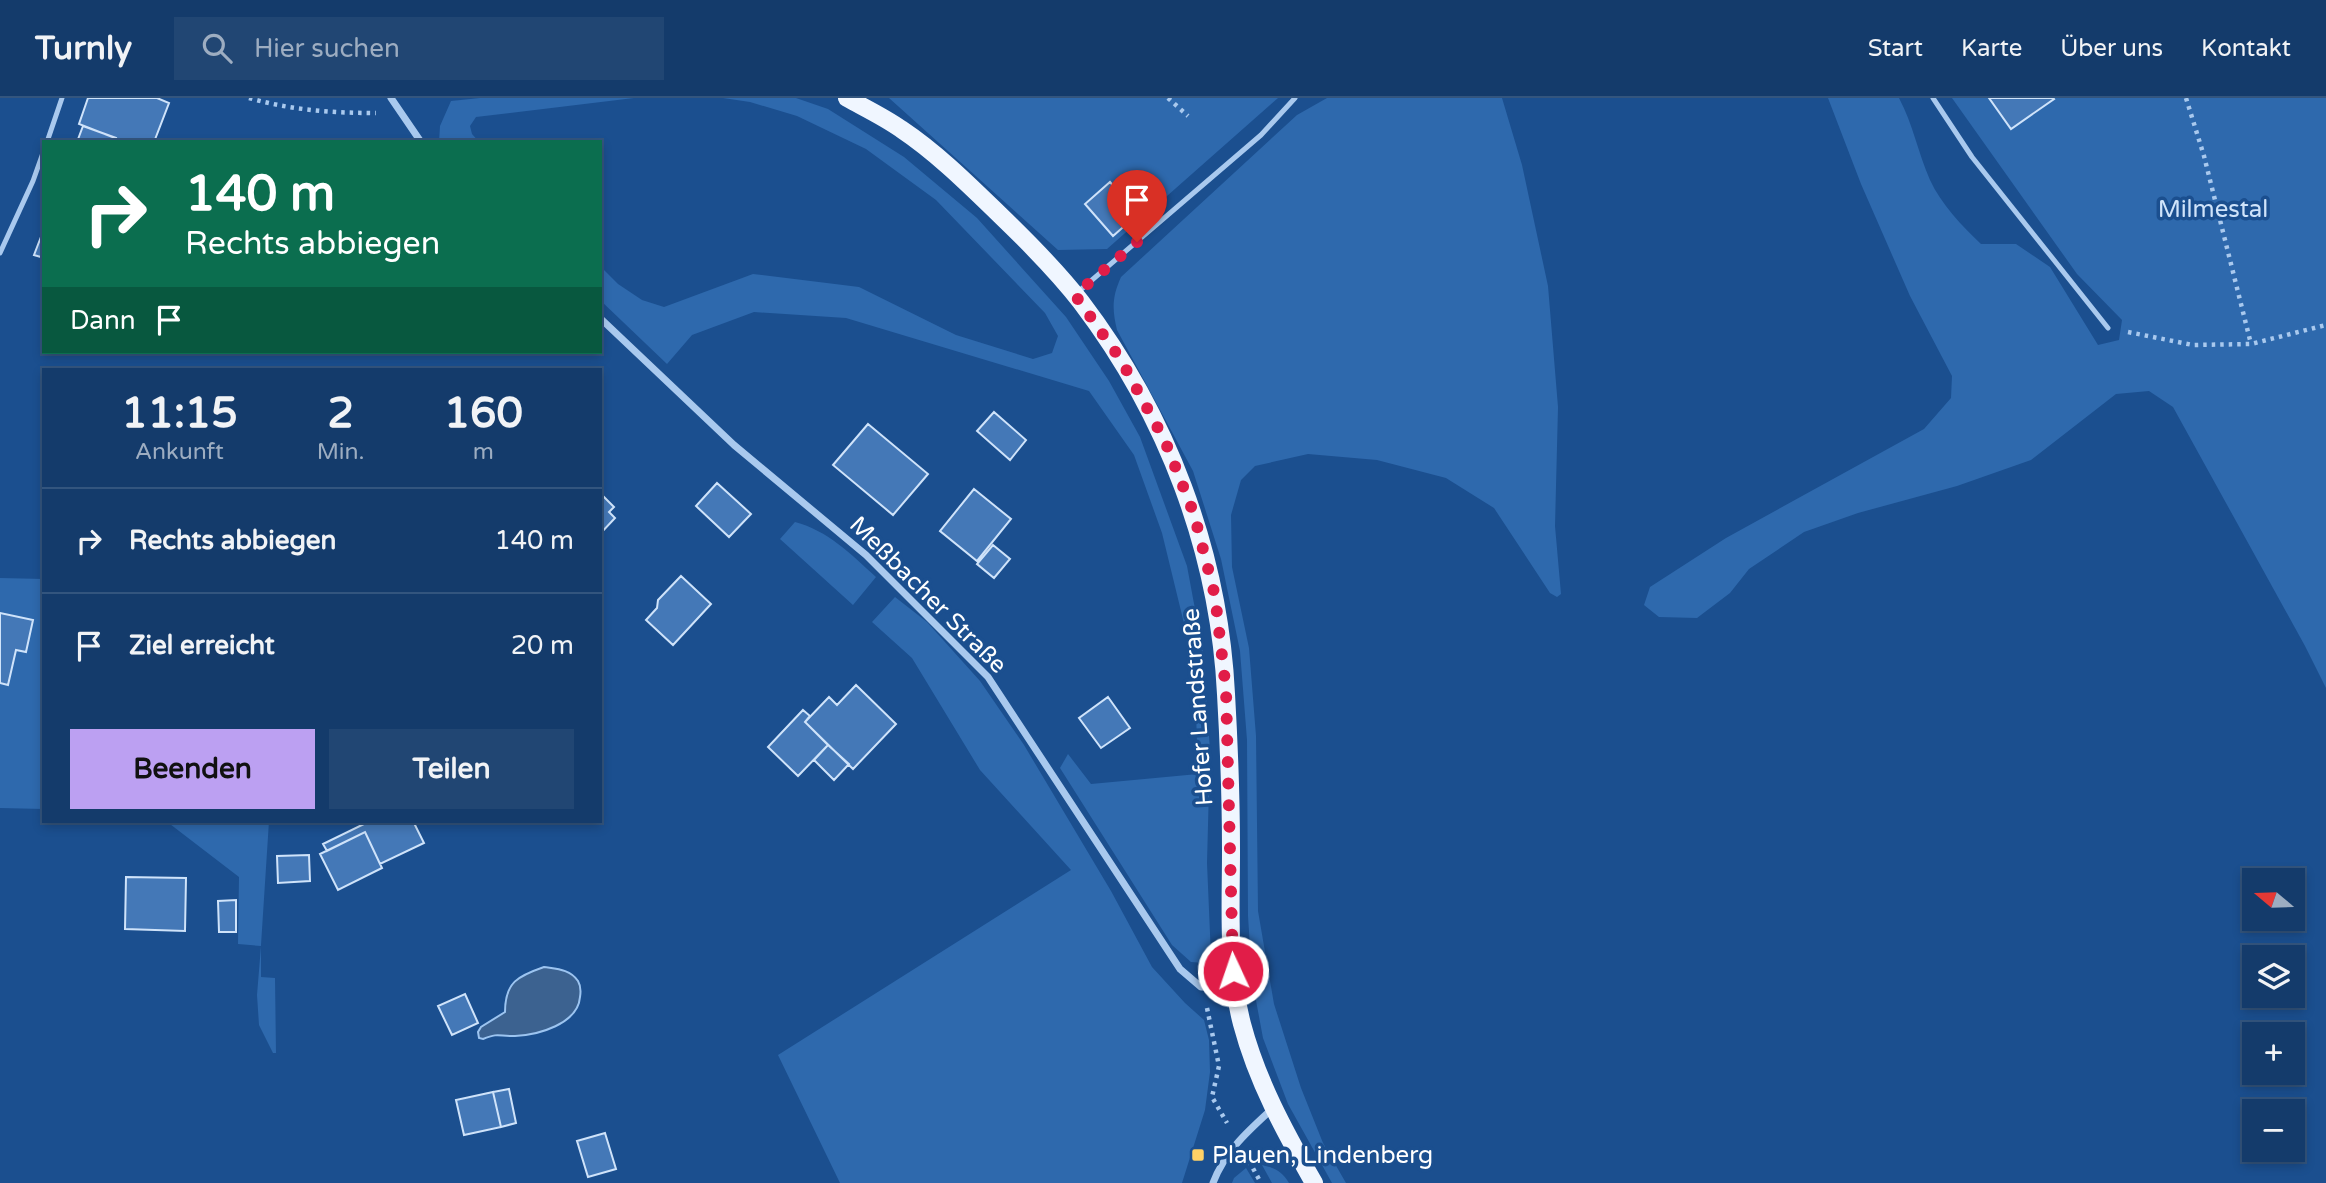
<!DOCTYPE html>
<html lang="de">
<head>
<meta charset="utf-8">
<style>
  :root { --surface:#143b6b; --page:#214673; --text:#f1f3f6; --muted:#9dadc1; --line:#33557e; --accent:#bca0f2 }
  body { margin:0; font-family:"Varela Round",sans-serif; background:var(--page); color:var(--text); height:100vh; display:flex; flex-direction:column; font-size:26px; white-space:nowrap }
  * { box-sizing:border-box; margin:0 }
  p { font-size:23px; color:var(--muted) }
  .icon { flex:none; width:38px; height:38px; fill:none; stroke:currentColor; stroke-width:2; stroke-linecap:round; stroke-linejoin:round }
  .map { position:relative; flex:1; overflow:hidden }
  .details { position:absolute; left:42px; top:270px; width:560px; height:455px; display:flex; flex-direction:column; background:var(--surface); border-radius:0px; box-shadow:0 4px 10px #0003,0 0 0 2px var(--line) }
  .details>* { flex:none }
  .banner { position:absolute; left:42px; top:42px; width:560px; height:214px; border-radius:0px; box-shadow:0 4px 10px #0003,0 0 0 2px var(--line); background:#0b6e4f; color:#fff; overflow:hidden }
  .needle { width:46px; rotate:289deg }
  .buttons { position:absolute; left:2242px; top:770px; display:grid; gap:14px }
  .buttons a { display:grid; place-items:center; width:63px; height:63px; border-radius:0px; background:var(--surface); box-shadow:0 4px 10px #0003,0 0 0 2px var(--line); font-size:35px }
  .pin { position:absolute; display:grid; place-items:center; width:60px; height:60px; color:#fff; margin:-72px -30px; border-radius:50% 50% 50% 0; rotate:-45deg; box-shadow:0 0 7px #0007 }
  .pin .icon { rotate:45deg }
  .me { position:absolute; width:77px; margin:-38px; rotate:357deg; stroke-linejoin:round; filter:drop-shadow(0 0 5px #0008) }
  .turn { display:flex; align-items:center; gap:24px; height:147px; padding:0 28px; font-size:32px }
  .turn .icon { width:91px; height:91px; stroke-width:2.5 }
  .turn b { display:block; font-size:49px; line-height:60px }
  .then { display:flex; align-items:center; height:66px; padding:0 28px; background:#0003; gap:14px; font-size:26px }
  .eta { display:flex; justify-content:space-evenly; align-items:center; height:119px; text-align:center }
  .eta b { font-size:42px; font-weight:800; line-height:49px }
  .cta { display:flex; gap:14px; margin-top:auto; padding:14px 28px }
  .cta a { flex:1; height:80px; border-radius:0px; background:var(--accent); color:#111; font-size:28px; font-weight:800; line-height:80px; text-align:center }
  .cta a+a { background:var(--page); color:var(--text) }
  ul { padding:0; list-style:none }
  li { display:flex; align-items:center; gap:21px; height:105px; padding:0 28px; border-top:2px solid var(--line) }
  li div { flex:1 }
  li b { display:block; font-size:26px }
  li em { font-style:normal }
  header { display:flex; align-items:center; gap:42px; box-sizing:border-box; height:98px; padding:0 35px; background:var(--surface); border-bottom:2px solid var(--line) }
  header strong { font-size:33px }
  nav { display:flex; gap:38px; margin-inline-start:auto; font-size:24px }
  .search { width:490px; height:63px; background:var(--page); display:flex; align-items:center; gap:18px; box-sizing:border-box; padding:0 24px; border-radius:0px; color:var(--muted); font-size:26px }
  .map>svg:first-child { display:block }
  .green { fill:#2e69ad }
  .water { fill:#3c6290; stroke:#9cc4f0; stroke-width:2 }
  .building { fill:#4478b7; stroke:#cfe3fa; stroke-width:2 }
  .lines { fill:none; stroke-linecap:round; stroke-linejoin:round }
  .path { stroke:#a9c9ee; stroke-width:4.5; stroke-dasharray:3.5 5; stroke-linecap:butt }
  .service { stroke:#a9c9ee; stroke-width:5 }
  .minor { stroke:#a9c9ee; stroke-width:7 }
  .primary { stroke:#f0f6ff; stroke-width:18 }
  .route { stroke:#e11d48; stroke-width:12; stroke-dasharray:0 21.6 }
  .poi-dot { fill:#ffd166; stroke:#1b4f8f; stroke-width:2.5 }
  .labels { text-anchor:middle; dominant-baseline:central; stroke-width:7; stroke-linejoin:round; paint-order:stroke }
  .park-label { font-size:24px; fill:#cfe3fa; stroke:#1b4f8f }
  .street-label { font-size:24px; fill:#fff; stroke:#1b4f8f }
  .poi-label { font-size:24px; fill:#fff; stroke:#1b4f8f; text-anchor:start }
</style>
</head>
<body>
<header>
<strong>Turnly</strong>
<div class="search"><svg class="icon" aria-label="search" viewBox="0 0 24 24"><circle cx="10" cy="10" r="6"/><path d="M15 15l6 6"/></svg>Hier suchen</div>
<nav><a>Start</a><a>Karte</a><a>Über uns</a><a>Kontakt</a></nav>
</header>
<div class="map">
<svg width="2326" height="1085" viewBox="0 0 2326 1085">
  <rect width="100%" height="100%" fill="#1b4f8f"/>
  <path class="green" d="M480,0h154l-158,19 -6,9 2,8 7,8h-40l1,-16 11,-25z
    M723,0h73l32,11 76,48 73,61 89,99 43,64 31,56 47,129 16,86 7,98 -3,113 4,94 -7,6 -13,-1 -19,-17 -112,-177 8,-14 23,30 107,-10 -2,-62 -6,-64 -28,-115 -28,-78 -45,-64 -243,-73 -92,-6 -62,23 -25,29 -67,-64v-34l18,18 24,16 22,7 89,-33 106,13 97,48 77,24 19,-6 6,-17 -13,-23 -109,-113 -70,-51 -69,-33 -47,-14z
    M889,0h389l-171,151 -49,1z
    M1327,0h175l20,67 26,121 10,121 -3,119 6,68 -4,3 -7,-4 -56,-85 -48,-30 -69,-18 -69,-6 -53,12 -14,14 -10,35 1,52 17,81 7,88 2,175 16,93 27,84 22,55 23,40h-14l-44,-79 -25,-66 -11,-59 -4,-63 -1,-176 -7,-89 -19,-92 -28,-88 -76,-141c-5,-21 -5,-33 4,-53l176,-162z
    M1828,0h71c14,26 19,55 31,82 11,24 32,46 51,64h35l34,23 48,78 21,-5 3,-20 -45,-46 -125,-176h374v590l-21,-42 -132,-239 -24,-16 -33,3 -85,66 -74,26 -99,27 -54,19 -55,37 -19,24 -33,25 -38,-1 -15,-12 6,-18 76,-49 198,-109 27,-31 1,-22 -42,-80 -49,-112z
    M795,424c32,8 57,33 81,55l-23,28 -73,-66z
    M0,480l44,1v230l-44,-1z
    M895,499l32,25 53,59 44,64 87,146 41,76 33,36 19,17 5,20 1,32 -5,38 -23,73h-342l-62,-128 293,-185 -91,-100 -68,-112 -40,-36z
    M166,723h103l-8,124v32l14,1 1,75h-3l-14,-28 -2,-30 4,-49 -23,-2 1,-67z
    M1262,1067c13,3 20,6 27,18h-17z
    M1246,1070l9,15h-23l2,-5z"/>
  <path class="water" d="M544,869c12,2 26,2 34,14 3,5 3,10 2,16 -2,27 -42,38 -65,39 -16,1 -15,-4 -32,3l-4,-1 -1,-6 3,-5 24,-15c0,-30 13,-36 39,-45z"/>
  <path class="building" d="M88,0h69l12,5 -15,39h-29l-46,-18z
    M1989,0h64l1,1 -43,30z
    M83,28l33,12 -1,4h-38z
    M1110,84l28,32 -25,22 -28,-32z
    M44,131v29l-10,-3z
    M994,314l32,28 -16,20 -33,-29z
    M868,326l60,50 -35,41 -60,-50z
    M717,385l34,31 -22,23 -33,-31z
    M974,391l37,30 -34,42 -37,-30z
    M600,395l14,14 -5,5 6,6 -15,16z
    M993,447l17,14 -16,19 -17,-14z
    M681,478l30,28 -38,41 -27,-25 11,-12 1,-8z
    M0,515l33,7 -7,32 -10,-2 -8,35 -8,-2z
    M856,587l40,39 -43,45 -48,-47 24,-25 8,8z
    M1108,599l22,31 -29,20 -22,-30z
    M803,612l7,6 -5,6 23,23 -30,31 -30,-29z
    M828,647l21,19 -15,16 -20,-20z
    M370,723h43l11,22 -44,21 -15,-32 -38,19 -4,-7z
    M365,734l17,36 -44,22 -18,-36z
    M309,757l1,26 -32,2 -1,-27z
    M126,779l60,1 -1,53 -60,-2z
    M236,802v32h-17l-1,-31z
    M465,896l13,29 -26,12 -14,-29z
    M509,991l7,34 -15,4 -8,-35z
    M493,994l8,35 -37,8 -8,-35z
    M605,1035l11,36 -28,8 -11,-36z"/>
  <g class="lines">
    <path class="path" d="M249,0c42,12 83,15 127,15
      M1168,0l20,18
      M2186,0l18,58 47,188
      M2128,234l65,13 58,-1 75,-19
      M1207,910l12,58 -7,31 15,26
      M1249,1063l12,22"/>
    <path class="service" d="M1933,0l39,59 136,171
      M47,44l15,-44
      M0,155l33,-72 11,-31
      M1078,194l183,-157 34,-37"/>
    <path class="minor" d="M391,0l30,44
      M600,220l134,127 132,110 122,122 192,292 21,18 34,2
      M1213,1085c12,-32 35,-52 59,-74"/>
    <path class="primary" d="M847,0c18,10 37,19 54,31 36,24 68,56 99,86 28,27 57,56 81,87 86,113 138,250 145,392 3,52 5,104 5,156 0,59 -4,117 11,174 15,57 43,108 72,159"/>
  </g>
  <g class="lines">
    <path class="route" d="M1137,144l-62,53 46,65 44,81 29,73 21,82 11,94 7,281"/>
  </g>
  <rect class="poi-dot" x="1191" y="1050" width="14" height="14" rx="3.5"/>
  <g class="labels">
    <g class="park-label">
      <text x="2213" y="111">Milmestal</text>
    </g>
    <g class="street-label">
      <text transform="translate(928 497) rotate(45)">Meßbacher Straße</text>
      <text transform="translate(1198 609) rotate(-94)">Hofer Landstraße</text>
    </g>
    <g class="poi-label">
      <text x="1212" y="1057">Plauen, Lindenberg</text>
    </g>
  </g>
</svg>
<div class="buttons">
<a><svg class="needle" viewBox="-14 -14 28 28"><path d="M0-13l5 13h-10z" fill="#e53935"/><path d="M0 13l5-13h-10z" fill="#9dadc1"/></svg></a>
<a><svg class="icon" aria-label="layers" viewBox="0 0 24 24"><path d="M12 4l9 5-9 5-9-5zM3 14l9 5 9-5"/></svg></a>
<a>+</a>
<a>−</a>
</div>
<div class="pin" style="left:1137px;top:144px;background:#d93025"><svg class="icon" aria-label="arrive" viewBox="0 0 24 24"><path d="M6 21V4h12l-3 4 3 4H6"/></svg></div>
<svg class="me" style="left:1233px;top:873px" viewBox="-20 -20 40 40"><circle r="17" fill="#e11d48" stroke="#fff" stroke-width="3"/><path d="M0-11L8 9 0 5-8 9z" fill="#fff"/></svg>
<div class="banner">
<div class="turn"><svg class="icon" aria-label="right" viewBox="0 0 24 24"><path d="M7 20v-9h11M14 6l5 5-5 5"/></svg><div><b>140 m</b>Rechts abbiegen</div></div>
<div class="then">Dann<svg class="icon" aria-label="arrive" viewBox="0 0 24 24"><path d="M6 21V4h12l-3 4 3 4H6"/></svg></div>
</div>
<section class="details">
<div class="eta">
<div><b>11:15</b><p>Ankunft</p></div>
<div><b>2</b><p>Min.</p></div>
<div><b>160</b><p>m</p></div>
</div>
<ul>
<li><svg class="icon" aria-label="right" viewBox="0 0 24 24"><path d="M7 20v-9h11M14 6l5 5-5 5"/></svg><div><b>Rechts abbiegen</b></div><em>140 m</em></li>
<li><svg class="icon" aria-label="arrive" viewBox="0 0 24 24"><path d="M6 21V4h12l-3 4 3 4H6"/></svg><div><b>Ziel erreicht</b></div><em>20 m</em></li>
</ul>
<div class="cta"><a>Beenden</a><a>Teilen</a></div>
</section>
</div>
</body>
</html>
